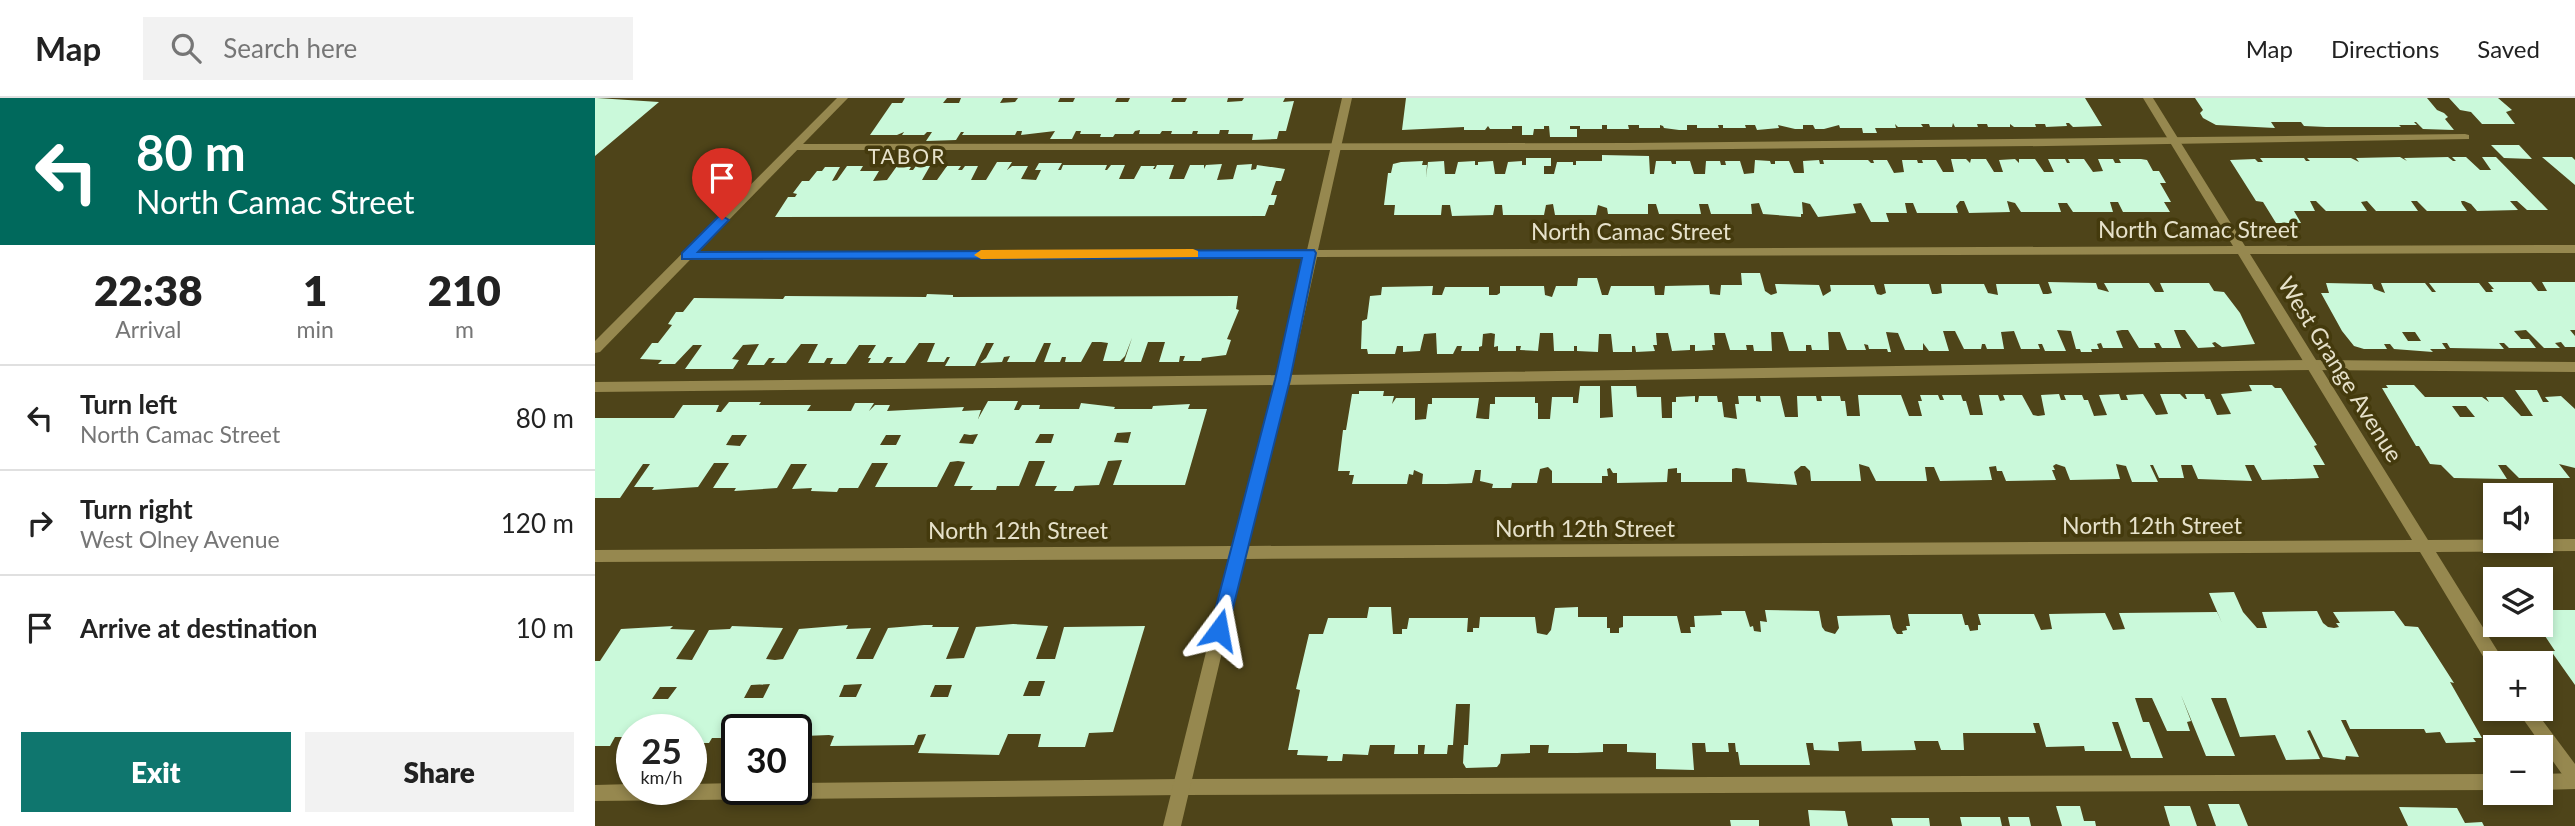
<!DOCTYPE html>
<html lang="en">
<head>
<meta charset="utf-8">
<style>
  :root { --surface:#fff; --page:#f2f2f2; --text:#222; --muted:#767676; --line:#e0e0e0; --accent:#0f766e }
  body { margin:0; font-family:Lato,sans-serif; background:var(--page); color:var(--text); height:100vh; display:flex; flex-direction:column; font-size:26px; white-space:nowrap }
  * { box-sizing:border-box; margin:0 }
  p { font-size:23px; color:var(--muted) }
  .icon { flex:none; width:38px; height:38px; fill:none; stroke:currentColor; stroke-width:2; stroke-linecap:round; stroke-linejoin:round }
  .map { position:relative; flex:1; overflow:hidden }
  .details { display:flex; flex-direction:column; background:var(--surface); width:595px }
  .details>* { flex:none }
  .hud { background:#00695c; color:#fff; overflow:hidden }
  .fabs { position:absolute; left:1888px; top:385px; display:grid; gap:14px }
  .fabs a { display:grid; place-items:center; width:70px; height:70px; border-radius:0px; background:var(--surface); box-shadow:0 4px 10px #0003; font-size:35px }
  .speed { position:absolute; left:21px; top:616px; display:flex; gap:14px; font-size:35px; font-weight:700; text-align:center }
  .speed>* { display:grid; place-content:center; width:91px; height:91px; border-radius:50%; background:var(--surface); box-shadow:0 4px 10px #0003; line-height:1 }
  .speed small { font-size:18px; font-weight:400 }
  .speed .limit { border:4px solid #111; border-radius:10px; background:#fff; color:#111 }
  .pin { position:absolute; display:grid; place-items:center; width:60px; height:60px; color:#fff; margin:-72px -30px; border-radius:50% 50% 50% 0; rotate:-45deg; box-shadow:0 0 7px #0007 }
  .pin .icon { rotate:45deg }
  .me { position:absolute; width:77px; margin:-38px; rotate:13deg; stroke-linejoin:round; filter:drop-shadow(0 0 5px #0008) }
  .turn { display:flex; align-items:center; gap:24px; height:147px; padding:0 21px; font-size:32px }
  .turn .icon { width:91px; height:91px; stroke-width:2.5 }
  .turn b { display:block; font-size:49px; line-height:60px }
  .eta { display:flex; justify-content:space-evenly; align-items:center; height:119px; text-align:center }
  .eta b { font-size:42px; font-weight:800; line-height:49px }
  .action { display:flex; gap:14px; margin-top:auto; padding:14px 21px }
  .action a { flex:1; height:80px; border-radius:0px; background:var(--accent); color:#fff; font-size:28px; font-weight:800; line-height:80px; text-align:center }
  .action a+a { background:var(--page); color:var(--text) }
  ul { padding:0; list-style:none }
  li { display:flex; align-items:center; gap:21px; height:105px; padding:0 21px; border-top:2px solid var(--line) }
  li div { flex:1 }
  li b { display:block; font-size:26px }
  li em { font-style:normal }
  header { display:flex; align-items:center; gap:42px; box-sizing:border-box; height:98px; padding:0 35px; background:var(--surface); border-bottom:2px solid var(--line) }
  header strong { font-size:33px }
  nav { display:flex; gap:38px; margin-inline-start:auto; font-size:24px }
  .search { width:490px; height:63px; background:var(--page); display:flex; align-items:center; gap:18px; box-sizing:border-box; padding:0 24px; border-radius:0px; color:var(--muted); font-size:26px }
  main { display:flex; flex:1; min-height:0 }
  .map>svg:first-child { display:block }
  .building { fill:#caf9da; fill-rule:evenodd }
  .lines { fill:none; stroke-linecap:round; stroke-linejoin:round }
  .service { fill:#96884f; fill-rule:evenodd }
  .minor { fill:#96884f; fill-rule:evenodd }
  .tertiary { fill:#96884f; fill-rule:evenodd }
  .route { fill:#1a73e8; stroke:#114b97; stroke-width:2 }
  .slow { fill:#f59e0b }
  .labels { text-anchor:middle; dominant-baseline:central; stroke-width:7; stroke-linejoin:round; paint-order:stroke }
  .far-neighbourhood-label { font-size:21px; letter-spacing:2px; fill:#e6e1ca; stroke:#443a0d }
  .street-label { font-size:23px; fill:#e6e1ca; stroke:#443a0d }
</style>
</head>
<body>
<header>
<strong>Map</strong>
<div class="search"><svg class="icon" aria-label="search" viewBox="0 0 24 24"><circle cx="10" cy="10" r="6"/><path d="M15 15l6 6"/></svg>Search here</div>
<nav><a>Map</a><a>Directions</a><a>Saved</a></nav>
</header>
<main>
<section class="details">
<div class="hud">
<div class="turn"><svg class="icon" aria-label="left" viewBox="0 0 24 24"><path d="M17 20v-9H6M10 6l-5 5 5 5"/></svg><div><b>80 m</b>North Camac Street</div></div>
</div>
<div class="eta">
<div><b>22:38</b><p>Arrival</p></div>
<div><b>1</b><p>min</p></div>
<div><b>210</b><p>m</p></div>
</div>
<ul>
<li><svg class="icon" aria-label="left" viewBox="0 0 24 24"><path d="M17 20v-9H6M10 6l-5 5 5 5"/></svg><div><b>Turn left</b><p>North Camac Street</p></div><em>80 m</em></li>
<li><svg class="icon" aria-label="right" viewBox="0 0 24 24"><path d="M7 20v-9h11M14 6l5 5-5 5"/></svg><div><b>Turn right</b><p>West Olney Avenue</p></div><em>120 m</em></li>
<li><svg class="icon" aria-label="arrive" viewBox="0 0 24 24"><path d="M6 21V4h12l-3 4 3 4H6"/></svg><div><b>Arrive at destination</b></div><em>10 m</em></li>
</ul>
<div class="action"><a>Exit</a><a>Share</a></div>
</section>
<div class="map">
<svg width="1980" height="728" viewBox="0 0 1980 728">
  <rect width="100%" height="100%" fill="#4e4419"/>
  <path class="building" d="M0,0h2l62,4 -64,54z
    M310,0h42l-4,5h16l2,-5h42l-3,5 15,-1 3,-4h42l-2,4h15l2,-4h42l-2,4h13l2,-4h43l-2,4h14l2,-4h41l-1,4 15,-1 2,-3h41l-2,4 11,-1 -8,30h-7l-2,8 -25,1 1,-6h-25l1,-4h-9l-1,4h-22l1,-3h-5l-1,3h-21l1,-3h-10l-2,3h-21l1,-4 -5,1 -2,3h-18l-2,3h-13l1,-3h-21l1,-3h-5l-4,8h-22l5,-8 -34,4 1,-4h-5l-2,4h-53l2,-3h-3l-5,8 -30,1 6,-9h-5l-3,3h-22l2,-3 -7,3h-27l22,-32h10z
    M811,0h679l17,28 -29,1 -4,-4h-3l1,3 -21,1 -1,-3h-10l1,3h-22l-4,-3v3h-22l-1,-3h-10l1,3h-23l-2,-4 -1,4h-22l-1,-3h-8l2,3h-25l-3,-3 1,4h-21l2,5h-14l-1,-5h-22l-1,-3 -15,4h-9l-2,-4h-10v4h-8l-17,-4 1,3 -22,2 -2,-5h-10l1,3h-23v-3h-5l1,3h-22v-3h-10v5h-8l-15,-2 -1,-2 -3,-1v3h-21v-3h-11l1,4h-22v-4h-5v4h-22v-3h-10v3h7v8h-27l-1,-11h-5v3h-10l-1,6h-11v-9h-10v3h-22l-2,-3 -3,4h-21v-3l-62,3z
    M1600,0h232l10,12 7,3 4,4 -3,2 9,11 -31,-1 -7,-7h-2l3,3h-18l2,2h-75l-22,-1 -3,-4h-30l4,6 -59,-3 -13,-7 -3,-5 3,-3z
    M1854,0h49l14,12 -6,2 9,12h-33l-11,-12 -11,-2z
    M1896,47h28l13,14 -28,-1z
    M1007,57l47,1 1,18h4l2,-13h15l1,3h4v-3h14l4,13h11l1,-13h14l1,4h5l-1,-4h15l4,13 10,-1 1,-13 15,1 1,3h4v-3h14l5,12h10l-1,-12 16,-1 1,4h4l-1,-4h45l3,3h3l-1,-3h14l7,13 10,-1 -2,-12h15l1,3h5l-1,-3h14l7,12h11l-3,-13h15l4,4 1,-4h15l8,13h9l-4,-12 16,-1 4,4v-4h16l9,13h10l-6,-13h17l2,4h3l-2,-4h16l9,13 10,-1 -5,-12h15l2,4h6l-2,-4h22l6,1 6,11h6l7,12h-6l11,19h-7l6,10h-47l-5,-10h-8l3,10h-40l-6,-9h-9l3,9h-40l-6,-9 -8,-2 3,11 -41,1 -5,-12h-4l-4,5 2,7h-41l-4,-10h-8l2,10h-21l3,9h-18l-10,-19 -8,1 3,9 -38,4 -8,-13 -8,-2 1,12h-2v3l-38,-3 -4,-11 -8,1 1,10h-41l-3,-10h-9l2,10h-42l-3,-10h-8v10h-40l-1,-6 -9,-3 -2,10h-41l-2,-11 -7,1 -2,10h-41l-1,-10h-7l-2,10 -41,1 -2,-11h-8l-1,10h-47l1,-10h-11l4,-32h3l2,-9 8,-2 22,-1 -1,4h5l-1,12 2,-15 16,-1 1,13h10l3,-12 17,-1v4h3v-3l15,-1 2,13h10l3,-12 14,-1v4h4v-7h25v8h-7v8h10l3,-12h16v3h3v-4h26z
    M1805,59l7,4 -3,-3 44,-1 5,4h3l-4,-4h14l14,13h11l-9,-13h14l52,53h-21l-10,-9h-7l8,9 -41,1 -6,-7 -7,-3h-3l1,3 5,7h-40l-10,-10h-6l7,10h-42l-9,-10 -6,1 6,9h-41l-10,-10h-6l5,10h-21l7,12h-25l-13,-21 -7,-1 -26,-41 25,-1 3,3h5l-3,-4h44l2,3h4l-3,-3h44l8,4 -3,-4z
    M1947,59h30l3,3v25z
    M402,64h15l-5,8 5,-4h16l-7,13 15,1 5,-10h-6l4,-7h23l-4,7h3l2,-5h44l-2,5h2l4,-5h14l-6,14h15l7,-13h14l-2,3h2l2,-4h17l-5,14h15l6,-14h14v4l2,-4 16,-1 -5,16 16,-1 4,-14 15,-1 -1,6 5,-1 1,-4 28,4 -4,12h-5l-5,14h6l-3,10h-5l-4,11 -490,1 13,-20h7l2,-3 -4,-1 9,-12h7l8,-10h5l3,-4h15l-8,14 5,-1 10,-14h16l-3,5h19l-6,10 14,-1 10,-14 14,1 -2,3h4l3,-4h14l-8,14h15l10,-14h14l-3,4h4l3,-4h13l-7,14h15z
    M1146,175h19l5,18 6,4 6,-2 -2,-9 44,1 4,11 8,-5 -1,-6h44l3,9 4,1 5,-2 -2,-9h45l3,10h5l5,-1 -1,-9h43l4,9 10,2 -2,-11h43l4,10h5l4,-1 -4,-11 48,1 2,6 11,3 -5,-9h45l6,9h9l-4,-9h49l5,8 10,1 16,21 15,31 -33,3 -7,-5 -3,1 3,4 -17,1 -13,-18h-11l7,18h-19l-3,-5h-5l2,5h-17l-11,-18h-6l-6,1 7,17h-20l-2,-5 -4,1 2,5h-8l1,3h-11l-1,-3h-4l-5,-18 -14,-1 9,21h-21l-3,-7h-4l2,5h-19l-7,-18 -13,1 3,17h-17l-2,-5h-3l-1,5h-17l-9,-18h-12l6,20h-20l-6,-8v7h-18l-7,-17 -12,-1 5,20h-3l-1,-3h-18l-1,-4 -4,-1 2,6h-19l-7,-18h-12l1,18h-17l-1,-5h-5v6h-17l-6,-19h-12l1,19h-18l-1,-6h-7l1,5h-17l-5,-17h-11l1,12h-3l1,5 -18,1v-6h-5v5l-18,1 -4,-18h-12l1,12h-4l2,6 -19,1 -1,-6h-3v6h-19l-2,-18h-12l-1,18 -21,-1v-5h-3v5h-20l-1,-18h-13l-2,18 -18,-1 1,-4h-5v5h-18v-5l-4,1 1,-13 -4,-1 -8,1 -1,12 -3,1v4h-18l1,-5h-5l-4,8h-16l-1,-21 -12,1 -4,17 -17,1v-6h-6l-2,8h-27l-1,-5h-6l1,-28 5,-2 3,-23 11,-1 1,-8 51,-1 -1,9h10l3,-8h44v8h8l3,-2v-7h44l1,9 7,2 4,-11h21l1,-8h19l5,17h6l3,-9h43l1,9h9l1,-9 44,-1 1,9 10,1 1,-10h21z
    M1893,184h43l7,9h9l-5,-9h33v48h-5l5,6v11h-10l-4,-5 -6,1 5,5h-16l-18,-18 -12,1 7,8h8l7,9h-27l-5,-5h-5l5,6 -54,-1 -3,-5h-5l4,6h-16l3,3 -39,-3 -4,-5h-6l3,5h-23l-10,-3 -12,-15 -21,-38h8l-3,-10 46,1 2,5 11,4 -4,-10h44l7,9h4l-7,-9h50l7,9h7l-2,-3h3zM1807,234h13l6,9h-13z
    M332,196l26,1v2l285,-1 -2,13 3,1 -12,29 4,1 -5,15 -24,3 -1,3h-18l2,-5h-5l-1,6h-20l6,-20h-17l-7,20h-17l8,-24 -7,18 -5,5h-17l5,-18 -7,-1h-9l-11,20h-16l1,-5h-4l-2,5h-16l7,-19h-7l-9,19h-28l3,-6 -6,1 -2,5 -22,1 6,-5 8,-15h-8l-11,23h-30l5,-9h-3l-3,5h-17l8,-19h-16l-14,20h-16l4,-6h-6l-4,6h-15l3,-5h-3l8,-13h-17l-13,19h-16l3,-6h-6l-3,5h-16l10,-19h-17l-15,19h-15l4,-5h-6l-5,7h-17l12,-21 -16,1 -11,14 7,1 -6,9h-48l17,-24h-9l-18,19h-17l4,-4 -22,-1 12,-16h6l14,-18 -4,-1 8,-12h7l11,-14 89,1 2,-3 141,1z
    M1654,287h23l3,3h6l36,57 -3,1 11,19h-12l6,13 -57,2 -8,-15h-9l7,16 -54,-2 -6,-14h-11l3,13h-25l-6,-13h-3l8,17h-26l-6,-16 -10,-2 4,15 -50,1 -5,-13 -9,-3 -3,2 2,4h-3l4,10 -50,1 -4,-10h-5l-1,-5 -7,1 3,13 -52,1 -6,-14h-9l2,14h-51l-7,-14 -10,-3 2,17h-50l-1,-10 -5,-5h-4l-7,6 3,13 -50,-3 -2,-13 -9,-1 -4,1v13h-51v-9h-4v-5l-9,1 -1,13 -50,1v-10h-4l-3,-5 -3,1 1,7h-6v7h-50v-12l-4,-4 -8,2 -3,14h-25l-1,5h-19l1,-4 -13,-3 1,-11h-6l-3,13 -26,1h-24l1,-10 -9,-4 -1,5 -4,-1 -2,10h-55l2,-9h-5l1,-4h-12l5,-41h3l6,-36h7v-3h25l-1,5h11l-2,8 4,-6h19v22l11,-1 2,-15h4v-6h47l-3,20 9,1h4l1,-15h5v-7h40v6h3v16h12l2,-22h21v6h5l2,-17h20v32l13,-1 -2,-31h25l1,11h24l1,21h10v-16h4v-5l19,-1v6h3l1,-6h18l1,6h4l2,15 13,2 -2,-15h4l-1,-8h18v5l5,1 -1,-6h20l5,21h13l-1,-21h19l1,5h5l-1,-5h19l1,5h4l2,15h13l-2,-21h43l8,21h13l-4,-15h4l-2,-6h18l2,5h4l-2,-5h19l2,6h3l4,14h13l-4,-20h19l2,6 5,-1 -2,-5h19l11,20 5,1 7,-1 -4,-20 18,-1 2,6h5l-2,-5h18l2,5h4l6,16 13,-1 -8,-20 20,-1 2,6h7l-2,-5 17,-1 13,21 12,-1 -8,-20h20l5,5h2l-2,-5h19l2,5h4l7,16 14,-1 -10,-20 31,-3z
    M1791,287h28l11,12h57l7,5 -3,-5h17l18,19h12l-18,-26h22l6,12h6l-4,-5 16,-1 14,13v59l-16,-4 11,14h-51l-13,-13h-8l9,14 -53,-1 -13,-13 -11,-1 -11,-18h-3l-34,-58h6zM1857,308h14l9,11h-15z
    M393,303h30l-4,9h5l3,-5h18l-1,4h40l2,-6 34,4 -1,2h38l1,-3 37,-2 -2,5h19l-22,76h-72l9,-25 -14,1 -9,24 -24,1 -2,5h-19l3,-5h-22l10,-25h-16l-10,25h-22l-1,4h-26l3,-4h-19l11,-24 -7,-1 -8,1 -13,25h-62l13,-24h-16l-14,25h-19l-2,4 -26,-1 1,-3 -20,1 15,-25h-16l-14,24 -43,3 2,-3h-23l16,-25h-15l-16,24 -46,3 2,-3h-20l16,-23h-7l-23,34h-25v-80h79l9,-13h36l-3,7h5l8,-10h32l-2,3h52l-4,6h44l4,-8h19l-5,8 6,-6h15l-3,6 77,-4 -2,4 19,-1 -3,9zM536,334l-3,11 -14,-1 3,-9zM369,336l6,1 8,-1 -5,10 -14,-1zM445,336h14l-3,9h-16zM137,337h15l-7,11 -14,-1zM291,337h15l-5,10h-16z
    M1639,494l9,20 14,16h10l-5,-16 55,-1 6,12 5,4 6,1 5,-1 -3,-4h4l-7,-11 61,-1 11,15 13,1 36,56 -4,-1 32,56h-9l3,4 -30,1 -6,-11 -14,1 -2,-4h-74l-4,-9h-5l18,37 -13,-1 -1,4 -22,-3 -13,-27 -3,1 13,28 -34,1 -11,-25 -35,2 -14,-39h-15l24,58h-29l-25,-61 10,26 -4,1 3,9h-23l-15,-33h-17l8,24h6l14,36h-32l-13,-36h-6l10,29h-37l-1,-5 -38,1 -7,-24h-6l3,10h-73l1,17h-23l-3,-9h-24l2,9 -54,1 -1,-10 -23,1 1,9 -25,-1 -1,-7h-7l4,22h-70l-2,-13h-2l-1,-9h-7l1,9h-23l-1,-9h-13l2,27 -38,-1v-16l-29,-1v-8h-24v8l-26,1h-29l1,-8h-19v8l-29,1 -1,9 -3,4 -31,1 -3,-5 1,-18h4l2,-41h-14l-3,41h-5l-1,9h-23l1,-9h-7v9h-24l1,-9h-25l-2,10 -25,-1 -1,7h-15l1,-5 -31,-1 1,-5h-10l12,-60 -4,-1 13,-55h14l5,-16h39l2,-11h22l2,27h9v-5h5l2,-11h59l-1,14h6v-4h6l1,-11h55l2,16 10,2 4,-5 4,-22 23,-1v10h29v11h3v5h9v-5l4,-1v-11h54l4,17h10l-1,-6h5l-1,-11 28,-1 -1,-4h24l5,16 3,-1 1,5 7,1 -1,-11 7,1 -2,-12 54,1 3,16 3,4 10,3 4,-6 -2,-12 53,-1 3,13 4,6h6l-1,-3 5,-1 -1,-4h4l-2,-12h54l3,11h3l2,6 8,-1v-5h3l-3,-11h56l7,16 11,-1 -3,-15 56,-1 8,17 12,-1 -6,-16 98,-1 5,11 -13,-30z
    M1946,512h34v75l-24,-34h4l-16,-24h11z
    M418,526l35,2 -12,33h19l9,-32 81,-1 -32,106 -24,1 -4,14h-47l3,-13h-33l-9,21 -81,-2 8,-19 -8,1 -4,10 -84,1 4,-10 -5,-1 -25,1 -3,6h-5v-12h-59v8h-25l-3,5h-18v-13h-59v7h-17l-5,9h-15v-85h5l21,-32 52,-3 -3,3 25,1 -19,29 16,1 17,-30 21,-1 2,-3 51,2 -17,31 9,1 8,-1 16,-30 49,-4 -2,4 25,-1 -15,31h17l15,-31 36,-3h9l-1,2h27l-13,32 18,-1 12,-31zM434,583h16l-5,15h-17zM175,586l-7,14h-19l7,-13zM267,586l-6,13h-17l5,-12zM340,587h17l-4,12h-18zM65,589h17l-9,12h-16z
    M1613,706h31l9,22h-32z
    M1461,708h24l4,15h11l1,5h-34z
    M1569,708h26l7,20h-27z
    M1804,709l58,1 8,15 17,-1 2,4h-76z
    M1213,712l37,1 3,15h-38z
    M1365,719h40l2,9h-40z
    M1413,719h21l2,9h-21z
    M1296,720h38l1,8h-37z
    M1135,722h29v6h-28z"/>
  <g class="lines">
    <path class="service" d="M1870,36l4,1v4l-422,7 -417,4h-835l-5,-3 5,-3 835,-1z
      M1716,262l264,2v10l-264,-2 -1028,15 -688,7v-10l688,-7z
      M1980,675v16l-34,1v-16z
      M1900,676v16l-1313,5 -587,6v-16l37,-1v5h59v-5l46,-1v6h59v-6l386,-4z"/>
    <path class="minor" d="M747,0h10l-34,152 915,-4 -90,-148h10l92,148 330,-1v8l-325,1 178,286 147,-1v12l-139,1 66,106 2,5h-9v7l-5,-2 -70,-116 -1176,7 -63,267h-18l66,-267 -634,3v-12l637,-4 44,-166 29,-123 -619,3 -6,-4 6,-4 621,-2zM1643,156l174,286 -1165,6 43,-166 27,-123z
      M1921,611h18l41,55v22l-6,-2z"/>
    <path class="tertiary" d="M242,0h11l-248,254 -5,1v-12z"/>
  </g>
  <path class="route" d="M127,118l7,4 -31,32 616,-2 2,3 -26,127 -64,256 -7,2 -6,-2 -3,-6 65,-250 27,-122 -620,1v-6l36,-36z"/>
  <path class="slow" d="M598,151l5,2v6l-217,2 -7,-4 7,-5z"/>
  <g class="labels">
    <g class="far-neighbourhood-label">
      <text x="312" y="57">TABOR</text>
    </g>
    <g class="street-label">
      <text x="1603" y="131">North Camac Street</text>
      <text x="1036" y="133">North Camac Street</text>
      <text transform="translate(1746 271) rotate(58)">West Grange Avenue</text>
      <text x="1557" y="427">North 12th Street</text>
      <text x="990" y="430">North 12th Street</text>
      <text x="423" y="432">North 12th Street</text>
    </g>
  </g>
</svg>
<div class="fabs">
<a><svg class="icon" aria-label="sound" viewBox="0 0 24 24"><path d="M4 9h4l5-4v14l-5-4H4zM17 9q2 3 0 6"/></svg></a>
<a><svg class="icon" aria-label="layers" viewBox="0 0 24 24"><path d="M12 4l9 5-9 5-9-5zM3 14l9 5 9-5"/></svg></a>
<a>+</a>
<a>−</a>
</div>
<div class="speed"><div>25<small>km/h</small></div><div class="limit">30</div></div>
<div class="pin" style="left:127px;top:122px;background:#d93025"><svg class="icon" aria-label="arrive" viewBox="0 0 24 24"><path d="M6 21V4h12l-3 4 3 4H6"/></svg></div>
<svg class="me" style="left:624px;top:532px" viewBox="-20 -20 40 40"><path d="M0-17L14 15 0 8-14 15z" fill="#1a73e8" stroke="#fff" stroke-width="4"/></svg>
</div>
</main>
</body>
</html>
